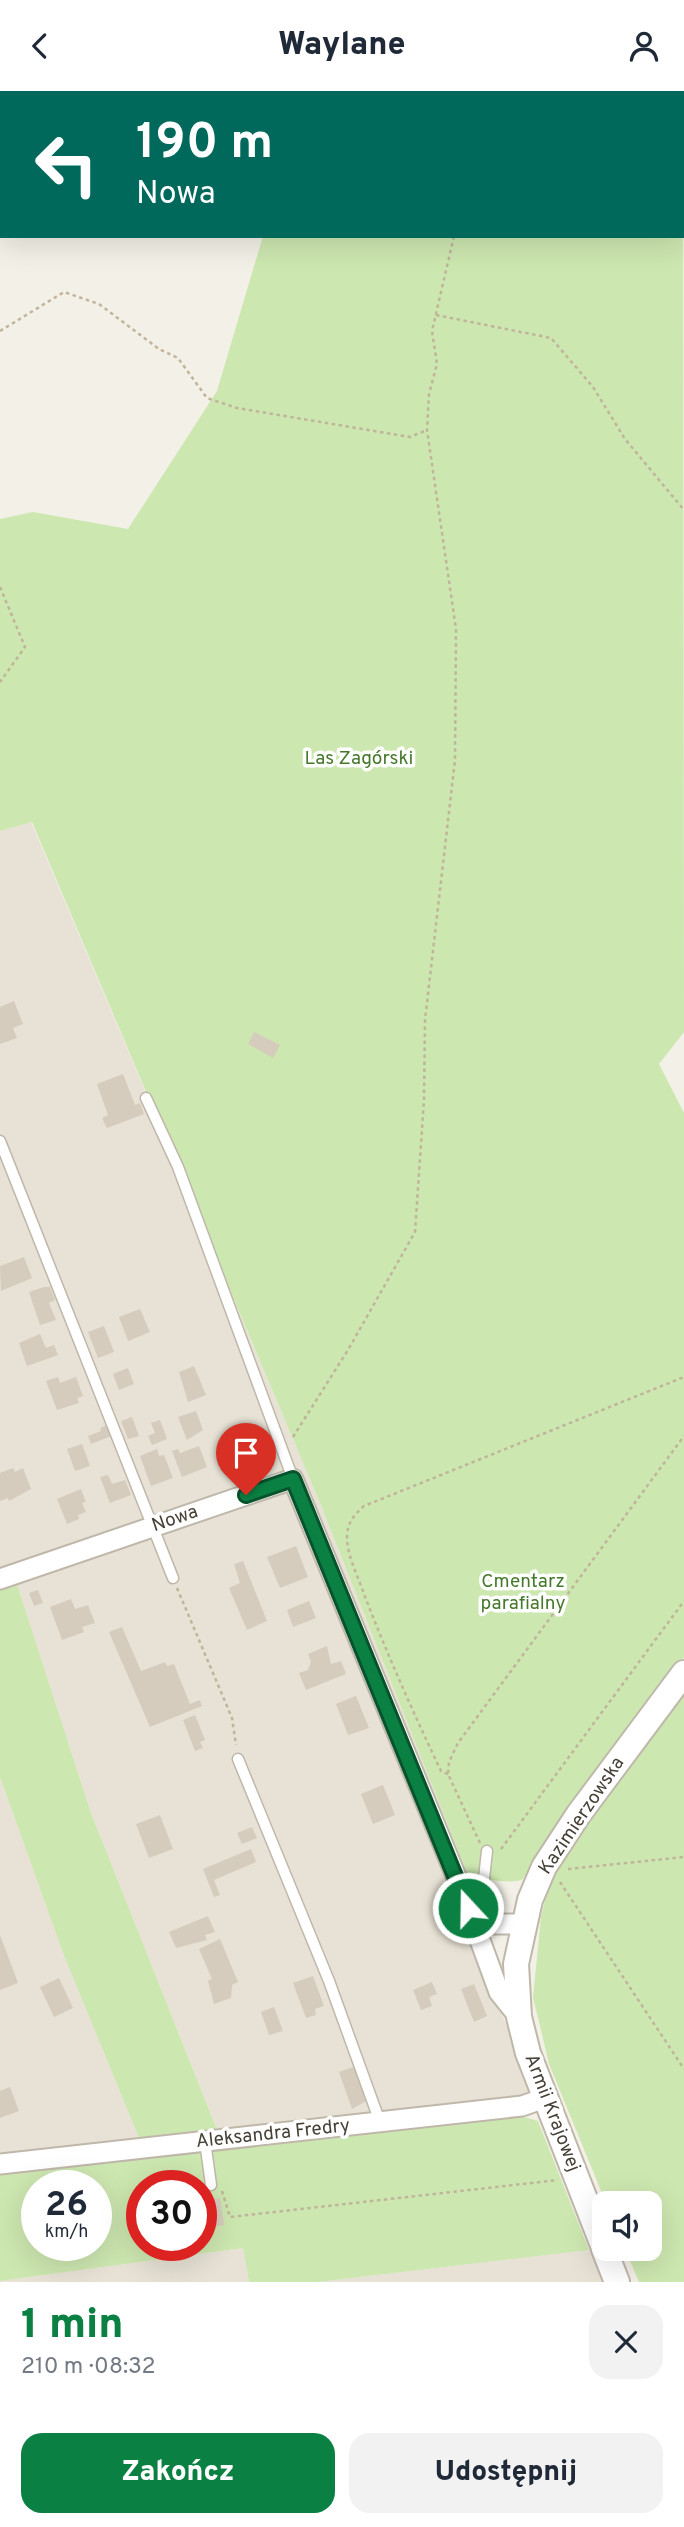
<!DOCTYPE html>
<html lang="pl">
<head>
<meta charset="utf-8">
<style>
  :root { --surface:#fff; --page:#f2f2f3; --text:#1f2937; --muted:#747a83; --accent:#0b8043 }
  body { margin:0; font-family:Overpass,sans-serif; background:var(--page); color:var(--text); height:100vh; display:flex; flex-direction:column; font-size:26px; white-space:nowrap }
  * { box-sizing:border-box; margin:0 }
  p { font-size:23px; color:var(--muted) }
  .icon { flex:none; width:38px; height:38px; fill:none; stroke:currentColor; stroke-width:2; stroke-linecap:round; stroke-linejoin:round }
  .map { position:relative; height:2191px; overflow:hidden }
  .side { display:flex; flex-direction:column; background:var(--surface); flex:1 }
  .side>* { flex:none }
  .top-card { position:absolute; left:0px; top:0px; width:684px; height:147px; box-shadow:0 7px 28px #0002; background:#00695c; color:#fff; overflow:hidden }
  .fabs { position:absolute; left:592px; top:2100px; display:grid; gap:14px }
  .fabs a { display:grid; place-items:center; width:70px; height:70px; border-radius:14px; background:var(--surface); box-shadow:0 7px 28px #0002; font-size:35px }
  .speed { position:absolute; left:21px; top:2079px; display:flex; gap:14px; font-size:35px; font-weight:700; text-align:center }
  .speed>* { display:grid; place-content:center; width:91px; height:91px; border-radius:50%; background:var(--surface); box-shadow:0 7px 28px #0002; line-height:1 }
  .speed small { font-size:18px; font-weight:400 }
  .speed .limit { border:10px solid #d22; background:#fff; color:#111 }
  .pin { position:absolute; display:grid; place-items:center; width:60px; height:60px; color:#fff; margin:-72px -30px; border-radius:50% 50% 50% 0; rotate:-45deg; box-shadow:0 0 7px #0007 }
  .pin .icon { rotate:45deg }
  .me { position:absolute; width:77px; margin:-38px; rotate:339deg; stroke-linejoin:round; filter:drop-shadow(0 0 5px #0008) }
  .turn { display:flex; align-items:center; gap:24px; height:147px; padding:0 21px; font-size:32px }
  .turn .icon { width:91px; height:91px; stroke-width:2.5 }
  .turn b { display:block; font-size:49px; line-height:60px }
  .round { display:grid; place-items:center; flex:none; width:74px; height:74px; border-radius:21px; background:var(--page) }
  .head { display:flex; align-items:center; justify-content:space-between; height:119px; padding:0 21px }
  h1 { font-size:42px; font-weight:800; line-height:52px; color:var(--accent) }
  .primary-button { display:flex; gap:14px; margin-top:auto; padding:14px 21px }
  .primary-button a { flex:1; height:80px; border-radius:21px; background:var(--accent); color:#fff; font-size:28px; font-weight:800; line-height:80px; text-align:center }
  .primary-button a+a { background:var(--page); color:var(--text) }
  header { display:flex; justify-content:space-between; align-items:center; height:91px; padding:0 21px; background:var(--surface); font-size:32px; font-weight:800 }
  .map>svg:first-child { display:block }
  .residential { fill:#e7e2d5 }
  .green { fill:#cde7b0; fill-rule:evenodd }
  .building { fill:#d5ccbd }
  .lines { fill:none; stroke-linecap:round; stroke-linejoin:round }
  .service-casing { stroke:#bfb8aa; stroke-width:13 }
  .minor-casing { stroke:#bfb8aa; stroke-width:23 }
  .tertiary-casing { stroke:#bfb8aa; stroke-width:28 }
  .path { stroke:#c0b49b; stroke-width:2.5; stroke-dasharray:3.5 3.5; stroke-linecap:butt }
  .service { stroke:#fff; stroke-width:10 }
  .minor { stroke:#fff; stroke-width:19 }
  .tertiary { stroke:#fff; stroke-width:24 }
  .route-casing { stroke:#07532c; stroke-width:18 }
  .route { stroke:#0b8043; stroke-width:12 }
  .labels { text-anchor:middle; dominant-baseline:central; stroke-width:7; stroke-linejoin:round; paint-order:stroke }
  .park-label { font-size:19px; fill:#45782a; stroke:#fff }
  .street-label { font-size:19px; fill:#464036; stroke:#fff }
</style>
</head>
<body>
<header><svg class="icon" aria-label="back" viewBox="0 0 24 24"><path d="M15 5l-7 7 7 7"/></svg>Waylane<svg class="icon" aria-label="person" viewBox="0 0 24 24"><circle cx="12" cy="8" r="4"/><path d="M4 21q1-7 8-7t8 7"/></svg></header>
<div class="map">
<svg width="684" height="2191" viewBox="0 0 684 2191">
  <rect width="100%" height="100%" fill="#f3f0e7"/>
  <path class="residential" d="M31,731l289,681 149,375 3,68 68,156 -323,28 -126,-317 -75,-232 -16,4v-754z
    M0,1686l63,176 76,185 -139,16z
    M243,2157l6,34h-249v-1z
    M595,2157l13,34h-290l271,-32z"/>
  <path class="green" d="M222,0h359l-359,2z
    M683,126l1,815 -25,32 25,49v544l-125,164 -36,58c-10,6 -40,-1 -54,-1l-149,-375 -288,-681 -32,9v-312l33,-7 95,17 89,-138 46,-155h419z
    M16,1490l75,232 126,317 -78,8 -76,-185 -63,-176v-192z
    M684,1601v590h-45l-14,-33h24v-46h-43l-57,-139 -9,-38 -7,-28 8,-81 11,-46z
    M517,2024l21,6 51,129 -271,32h-69l-6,-34 -243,33v-107zM37,2095h59v59h-59zM142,2095h59v59h-59z"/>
  <path class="building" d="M14,910l9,23 -10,4 4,10 -17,6v-37z
    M254,941l26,13 -7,13 -25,-14z
    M123,983l12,31 5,-2 4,11 -37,14 -5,-10 6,-3 -11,-31z
    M24,1166l8,21 -31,13 -1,-25z
    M44,1196h6l5,13 -6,3 7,17 -16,5 -11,-33z
    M140,1218l10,23 -22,9 -9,-24z
    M104,1235l10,26 -16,6 -10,-26z
    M40,1243l6,14 8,-3 4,10 -31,11 -8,-23z
    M194,1275l12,29 -18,7 -9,-30z
    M128,1277l6,16 -15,6 -6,-16z
    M58,1286l2,6 16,-6 7,19 -6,2 2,5 -22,7 -11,-29z
    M196,1320l7,19 -16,10 -9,-23z
    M132,1326l7,19 -11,3 -7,-18z
    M160,1329l7,19 -15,6 -4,-9 7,-3 -4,-10z
    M107,1334l4,11 -20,8 -3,-8 13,-5 -1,-3z
    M256,1343l11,31 -23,9 -6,-17 8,-4 -5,-14z
    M82,1353l8,22 -15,5 -8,-22z
    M199,1355l8,21 -25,10 -10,-26 6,-2 2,4z
    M157,1358l2,7 5,-1 9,23 -22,8 -11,-30z
    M13,1377l2,4 8,-4 8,21 -22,12 -1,-3 -8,3v-28z
    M108,1384l4,9 13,-4 6,15 -21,8 -10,-26z
    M81,1398l5,13 -4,1 4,9 -8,3 1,4 -12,5 -10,-25z
    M296,1455l12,31 -28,11 -13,-31z
    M243,1470l24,60 -20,9 -18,-42 11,-5 -6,-19z
    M38,1499l5,13 -9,3 -5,-13z
    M71,1508l4,10 13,-4 7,18 -13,4 2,5 -22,8 -12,-33z
    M309,1510l7,17 -23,9 -6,-17z
    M122,1536l19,44 24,-9 2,4 7,-2 16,40 10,-4 2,6 -52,21 -41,-95z
    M327,1555l4,18 10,-3 5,13 -40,16 -7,-17 9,-3 3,-8 -3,-8z
    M356,1605l13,32 -21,7 -12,-31z
    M195,1624l10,25 -5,2 3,6 -8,3 -12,-31z
    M383,1694l12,30 -22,9 -12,-30z
    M160,1724l13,34 -24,9 -13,-34z
    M252,1736l5,11 -15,6 -5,-11z
    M251,1758l5,13 -42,18 6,15 -6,2 -11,-28z
    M208,1825l7,16 -10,3 2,5 -31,8 -7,-16z
    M0,1844l18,48 -18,7z
    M220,1848l18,43 -6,3 -1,13 -17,6 -6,-23 4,-2 -13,-30z
    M313,1885l11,30 -9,3 1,6 -10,3 -13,-35z
    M59,1887l14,30 -19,9 -14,-30z
    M432,1891l5,12 -8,3 3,9 -11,4 -8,-20z
    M474,1893l13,32 -13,6 -13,-33z
    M274,1916l9,24 -14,4 -8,-23z
    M356,1975l12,34 -16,9 -13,-37z
    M10,1996l9,24 -19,7v-27z
    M220,2107l4,27 -13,2 -4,-27z"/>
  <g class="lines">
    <g class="service-casing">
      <path id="service" d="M146,1007l32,69 115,312
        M0,1050l173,437
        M238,1668l91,222 51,141
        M487,1831l-3,-44 3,-27
        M205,2050l6,44"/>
    </g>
    <g class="minor-casing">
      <path id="minor" d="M0,1488l293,-100 169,412 37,101 20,25
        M474,1833h49
        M0,2073l522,-58 23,-8"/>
    </g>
    <g class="tertiary-casing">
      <path id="tertiary" d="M604,2157l-76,-195 -9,-36 -3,-53 14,-64 14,-33 34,-52 106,-142
        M604,2158l13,33"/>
    </g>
    <path class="path" d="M511,2l1,-2
      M436,224l115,23 42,49 32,52 59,71
      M0,240l64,-39 35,12 60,45 19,9 29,40 30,10 173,29 17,-7
      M0,496l25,60 -25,35
      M293,1346l55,-87 67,-118 9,-132 1,-80 30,-260 1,-131 -29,-199 2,-36 8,-30 -5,-33 22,-95
      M177,1497l55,130 4,27
      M448,1683l-7,-3c-28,-59 -54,-117 -77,-177 -6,-18 -17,-38 -17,-57 0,-14 7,-22 17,-31l320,-129
      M480,1752l-32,-69 1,-12 9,-19 226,-307
      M501,1758l183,-248
      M568,1778l116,-12
      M560,1791l124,187
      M222,2100l8,26 328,-37"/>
    <use href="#service" class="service"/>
    <use href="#minor" class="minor"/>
    <use href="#tertiary" class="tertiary"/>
  </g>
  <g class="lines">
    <g class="route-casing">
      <path id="route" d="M246,1404l47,-16 175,429"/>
    </g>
    <use href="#route" class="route"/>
  </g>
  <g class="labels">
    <g class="park-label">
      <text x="359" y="668">Las Zagórski</text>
      <text x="523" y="1491">Cmentarz<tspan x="523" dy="22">parafialny</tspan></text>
    </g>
    <g class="street-label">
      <text transform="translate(175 1428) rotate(-19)">Nowa</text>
      <text transform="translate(582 1725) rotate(-56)">Kazimierzowska</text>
      <text transform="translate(552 2022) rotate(69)">Armii Krajowej</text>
      <text transform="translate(273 2043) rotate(-6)">Aleksandra Fredry</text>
    </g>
  </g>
</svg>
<div class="fabs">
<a><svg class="icon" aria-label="sound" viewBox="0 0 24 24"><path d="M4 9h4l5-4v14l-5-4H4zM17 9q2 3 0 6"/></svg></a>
</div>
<div class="speed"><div>26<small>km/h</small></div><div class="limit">30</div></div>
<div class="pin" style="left:246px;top:1404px;background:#d93025"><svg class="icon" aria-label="arrive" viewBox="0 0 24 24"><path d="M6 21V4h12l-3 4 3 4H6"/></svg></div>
<svg class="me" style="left:468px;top:1817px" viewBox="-20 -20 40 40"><circle r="17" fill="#0b8043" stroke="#fff" stroke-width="3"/><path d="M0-11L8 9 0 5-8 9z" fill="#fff"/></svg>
<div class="top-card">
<div class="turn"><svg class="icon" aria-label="left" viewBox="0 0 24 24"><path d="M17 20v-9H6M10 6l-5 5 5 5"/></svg><div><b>190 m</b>Nowa</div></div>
</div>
</div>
<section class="side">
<div class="head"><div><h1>1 min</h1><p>210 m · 08:32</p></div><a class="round"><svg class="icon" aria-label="close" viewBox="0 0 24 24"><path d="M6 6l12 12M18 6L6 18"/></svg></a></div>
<div class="primary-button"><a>Zakończ</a><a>Udostępnij</a></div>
</section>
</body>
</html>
